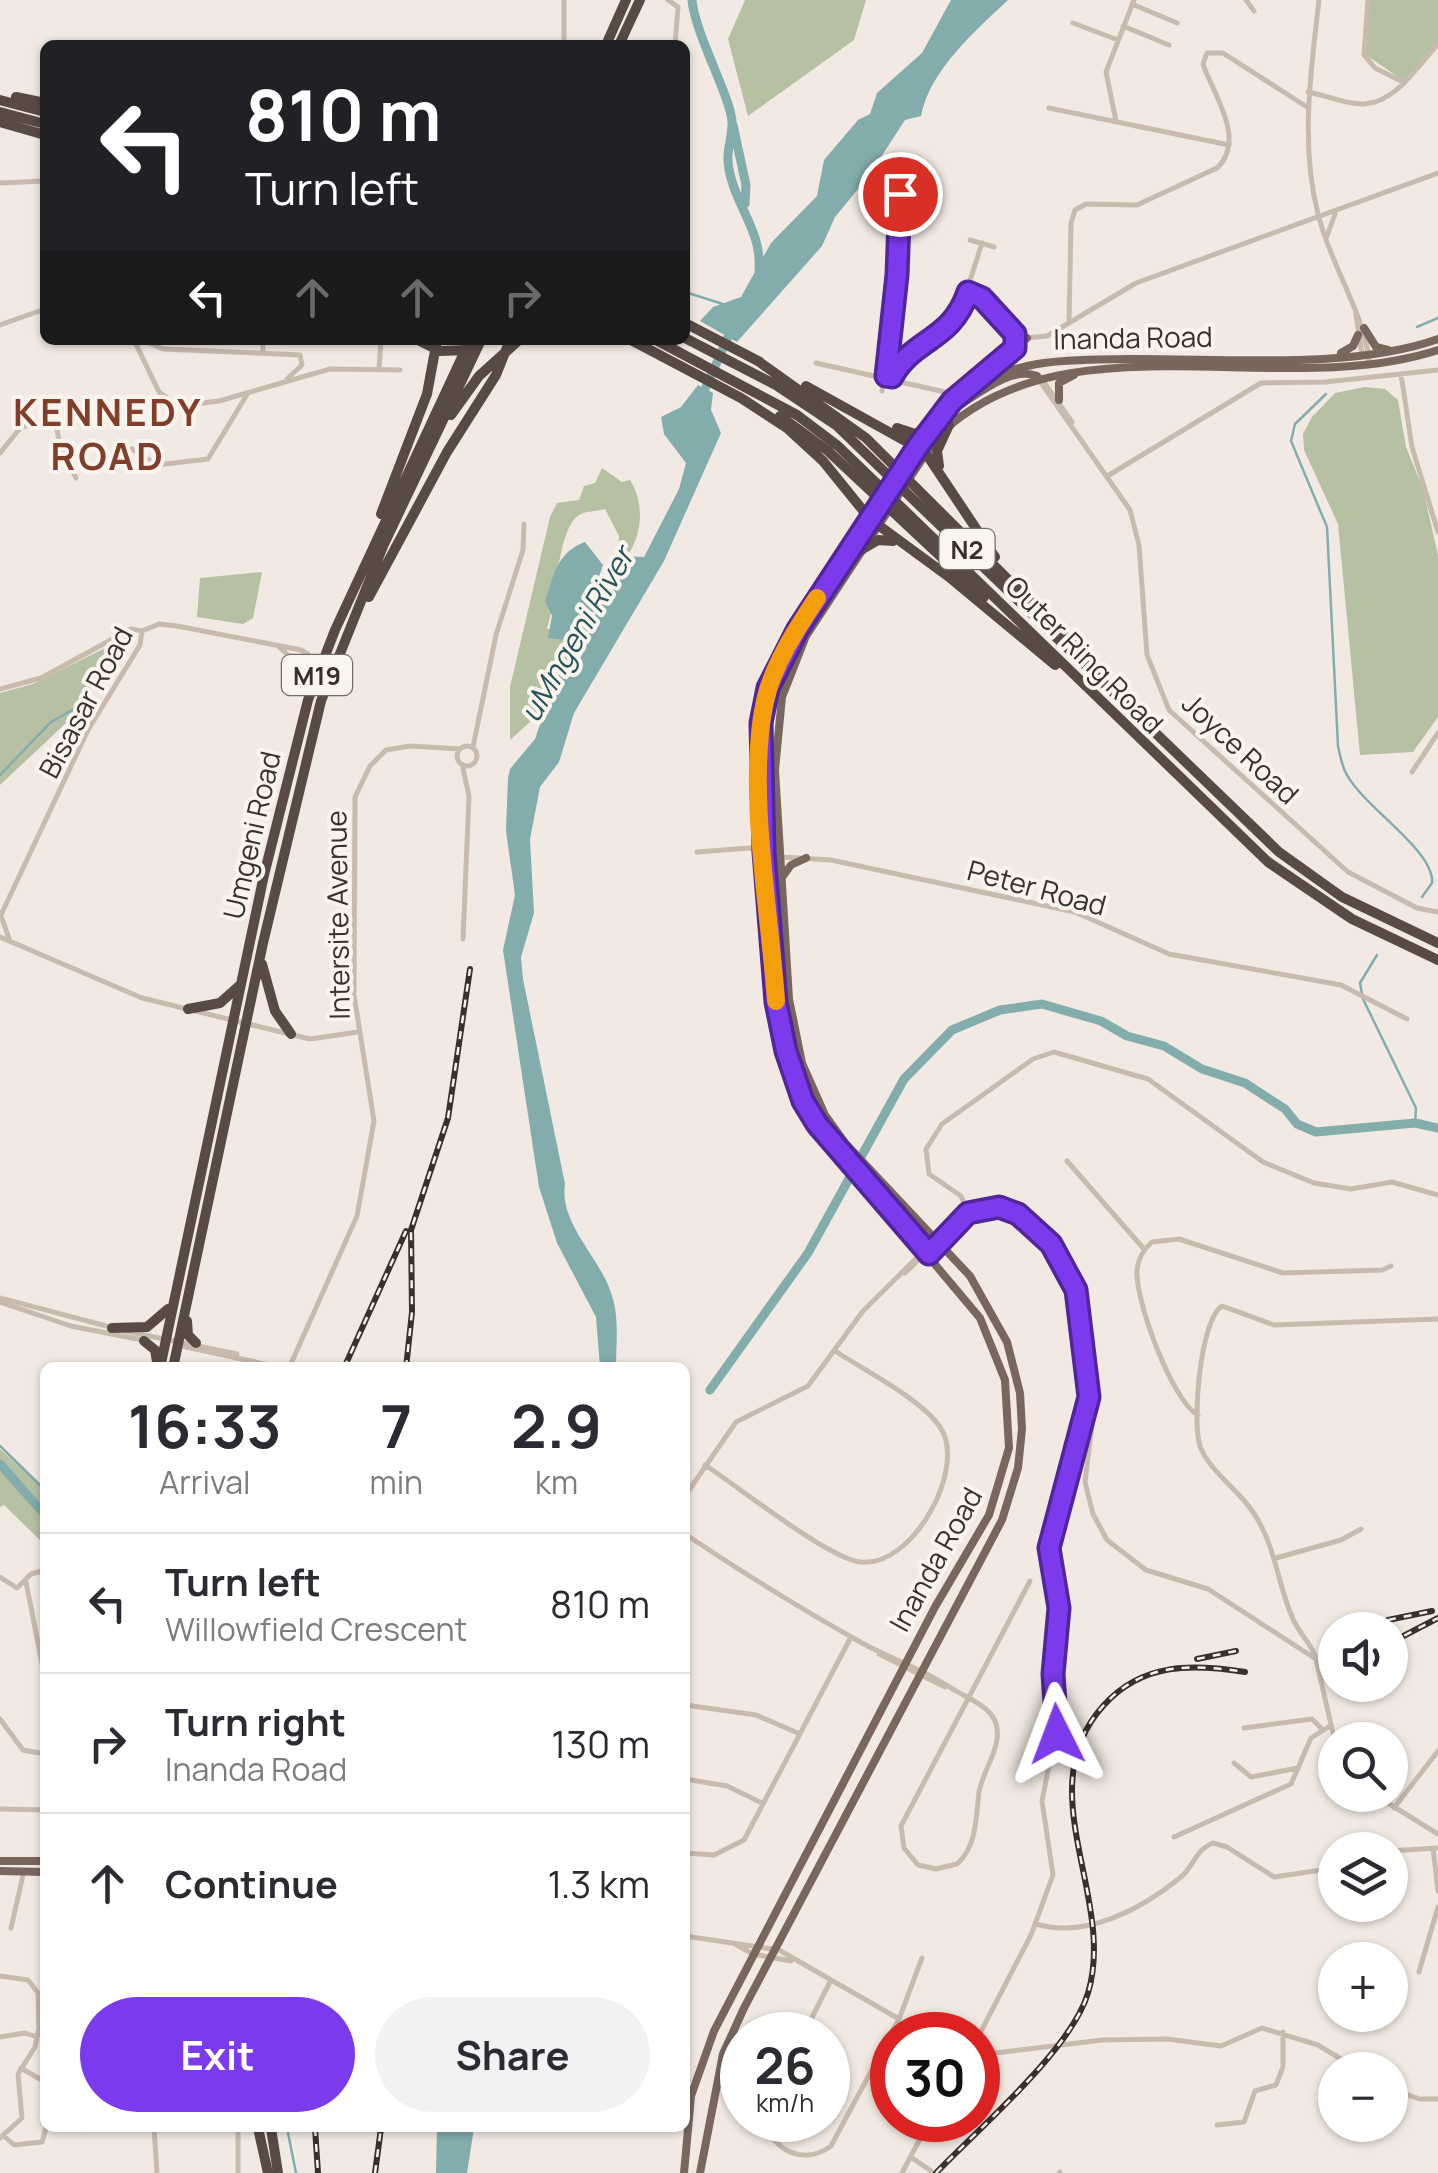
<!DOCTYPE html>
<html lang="en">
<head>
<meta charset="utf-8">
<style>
  :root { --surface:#fff; --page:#f2f2f3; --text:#2b2b33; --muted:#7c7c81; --line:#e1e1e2; --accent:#7c3aed }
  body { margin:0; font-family:Manrope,sans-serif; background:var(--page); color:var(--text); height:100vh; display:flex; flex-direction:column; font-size:38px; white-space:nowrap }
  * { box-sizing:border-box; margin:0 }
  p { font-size:32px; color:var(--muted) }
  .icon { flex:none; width:55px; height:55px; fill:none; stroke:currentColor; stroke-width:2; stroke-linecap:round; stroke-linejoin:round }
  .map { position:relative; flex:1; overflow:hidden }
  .details { position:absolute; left:40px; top:1362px; width:650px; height:770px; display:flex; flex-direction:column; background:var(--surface); border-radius:15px; box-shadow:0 2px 8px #0004 }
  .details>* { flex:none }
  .guide { position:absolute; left:40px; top:40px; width:650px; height:305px; border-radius:15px; box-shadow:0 2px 8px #0004; background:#202124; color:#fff; overflow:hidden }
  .buttons { position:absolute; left:1318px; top:1612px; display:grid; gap:20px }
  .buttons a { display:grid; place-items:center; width:90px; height:90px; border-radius:50%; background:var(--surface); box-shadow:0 2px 8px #0004; font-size:50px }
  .speed { position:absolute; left:720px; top:2012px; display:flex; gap:20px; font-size:50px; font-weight:700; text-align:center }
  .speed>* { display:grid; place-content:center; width:130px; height:130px; border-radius:50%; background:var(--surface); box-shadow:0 2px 8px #0004; line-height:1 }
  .speed small { font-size:25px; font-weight:400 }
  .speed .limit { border:15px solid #d22; background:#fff; color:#111 }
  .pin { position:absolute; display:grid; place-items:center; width:85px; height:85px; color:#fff; margin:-42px; border:5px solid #fff; border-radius:50%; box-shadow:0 2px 10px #0007 }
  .me { position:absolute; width:110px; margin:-55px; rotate:357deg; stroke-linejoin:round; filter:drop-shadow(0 0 8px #0008) }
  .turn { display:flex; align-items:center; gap:35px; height:210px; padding:0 40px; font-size:45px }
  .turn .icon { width:130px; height:130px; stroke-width:2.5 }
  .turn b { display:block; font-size:70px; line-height:85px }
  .lanes { display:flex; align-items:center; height:95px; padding:0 40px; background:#0003; justify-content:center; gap:50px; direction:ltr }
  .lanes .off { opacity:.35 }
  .eta { display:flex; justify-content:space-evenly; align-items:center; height:170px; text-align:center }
  .eta b { font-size:60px; font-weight:700; line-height:70px }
  .button { display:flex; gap:20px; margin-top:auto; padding:20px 40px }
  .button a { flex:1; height:115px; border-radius:60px; background:var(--accent); color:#fff; font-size:40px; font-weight:700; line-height:115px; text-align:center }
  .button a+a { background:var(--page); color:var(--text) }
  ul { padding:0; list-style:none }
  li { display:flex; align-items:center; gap:30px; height:140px; padding:0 40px; border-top:2px solid var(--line) }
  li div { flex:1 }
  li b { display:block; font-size:38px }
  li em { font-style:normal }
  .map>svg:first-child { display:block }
  .green { fill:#b6c0a2 }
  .water { fill:#83acad }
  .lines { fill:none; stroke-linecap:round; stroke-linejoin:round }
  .stream { stroke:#83acad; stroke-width:2.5 }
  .river { stroke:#83acad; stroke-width:9 }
  .minor { stroke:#c9baae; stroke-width:5 }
  .major { stroke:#79675e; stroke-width:8 }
  .highway { stroke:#594a44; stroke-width:10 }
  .rail-casing { stroke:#39302c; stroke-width:6 }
  .rail { stroke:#f9f4ee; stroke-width:2.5; stroke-dasharray:8; stroke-linecap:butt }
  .route-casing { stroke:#51269a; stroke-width:25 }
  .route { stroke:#7c3aed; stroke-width:18 }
  .slow { stroke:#f59e0b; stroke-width:18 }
  .labels { text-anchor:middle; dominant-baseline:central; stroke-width:8; stroke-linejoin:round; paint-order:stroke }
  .shield { fill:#f9f4ee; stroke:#736b66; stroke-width:2.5 }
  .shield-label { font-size:25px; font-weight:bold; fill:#39302c }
  .street-label { font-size:28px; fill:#39302c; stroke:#f9f4ee }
  .water-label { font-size:30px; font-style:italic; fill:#245457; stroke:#f9f4ee }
  .district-label { font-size:38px; font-weight:bold; letter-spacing:2.5px; fill:#813f2b; stroke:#f9f4ee }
</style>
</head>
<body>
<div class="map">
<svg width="1438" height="2173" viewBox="0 0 1438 2173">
  <rect width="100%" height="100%" fill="#f2eae2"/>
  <path class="green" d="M745,0h121l-12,40 -106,76 -20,-77z
    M1369,0h69v43l-34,38 -38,-26z
    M1365,387l20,2 13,11 8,47 17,42 15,66v162l-25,35 -53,3 -22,-231 -34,-74 -1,-16 9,-17 23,-24z
    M602,468l20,14 8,-2c15,24 12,53 -2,75l-10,-2 1,-17 -14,-27c-7,2 -18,2 -24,5 -24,10 -25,92 -34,114l18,12 23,-29 6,4 -19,46 -24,15 -9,35 -32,29v-53l40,-170 7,-14 22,-3 5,-14 11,-3z
    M262,572l-9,46 -10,6 -46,-7 3,-39z
    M133,634l-5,9 -17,6 -18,39 -13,12 2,8 -82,77v-92l33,-9z
    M0,1449l45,41v55l-41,-40 -4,2z"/>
  <path class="water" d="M951,0h57c-33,31 -78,70 -87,116l-16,4 -37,57 -33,40 -13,29 -85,96 -37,-21 13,-14 28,-10 30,-54 46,-47 7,-36 34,-40 12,-6 7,-21 45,-40z
    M698,385l15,8 -2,17 10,23 -57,128 -90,152 -15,49 -19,25 -10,52 4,74 -13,44 2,22 42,205c-6,38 33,72 45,106 10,25 6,51 6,77h-16l-4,-50 -39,-74 -18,-56 -36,-237 12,-55 -9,-64 2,-53 2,-9 25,-30 22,-63 19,-11 6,-10 14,-42 -9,-3 -2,9 -20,21 -17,-2 4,-22 -7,-15c9,-26 12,-49 40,-59l18,23 -14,40 9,2 8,-31 11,-20 27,1 35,-68 7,-26 -22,-29 -3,-17 20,-10z
    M437,2128h37l-7,45h-31z"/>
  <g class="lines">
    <path class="stream" d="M685,292l41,13
      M1417,327l21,-9
      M1326,394l-31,30 -4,17 36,86 11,219c2,9 4,21 9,29 18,33 88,76 85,108l-10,14
      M0,775l51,-53 23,-13
      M1377,955l-17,28 3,16 53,109 -1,15
      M0,1446l45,44
      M287,2128l9,45"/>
    <path class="river" d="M692,0c3,35 42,103 40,125 -1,22 -8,27 -1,53 9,34 31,56 28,93
      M733,125l13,60 -1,19
      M706,387l22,-50
      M710,1390l98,-137 96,-174 48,-49 48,-20 42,-6 59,17 26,15 37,10 38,23 43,14 40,26 12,15 19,8 99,-9 23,5
      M0,1464l45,51"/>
    <path class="minor" d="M564,0v45
      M668,0l10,7 -3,38
      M1246,0l8,11
      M1319,0c-8,70 -19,144 -1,214 13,53 46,97 52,152
      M1368,0l-4,55 11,13 28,14
      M1132,4l45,19
      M1073,23l45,17
      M1123,26l46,19
      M1308,92c18,3 38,13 56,12 32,-1 54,-39 74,-60
      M1049,108l180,37
      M1116,121l-10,-49 28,-72
      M0,183l45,-2
      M1327,236l8,-22
      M970,240l24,7
      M968,292l14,6 33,36 12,4 20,-2 89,-53 302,-110
      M1356,315l6,39
      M1069,322l2,-99 4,-13 11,-6 51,1 80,-37c30,-28 -4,-74 -14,-104l4,-11h16l84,54
      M0,325l45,-16
      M134,340l25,52 20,14 40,-5 111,-32 70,1
      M141,340l22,9 137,6 2,10 -15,14
      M263,340v13
      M816,363l129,29
      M379,368l2,-28
      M1401,374l11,73 26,85
      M892,377l12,-17 54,-42 24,-75
      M1041,378l31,44
      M1039,380l91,130 9,35 8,110 22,55 179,162 69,36 21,4
      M882,391l15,-116v-71l6,-20
      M132,449l25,16 51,-6 40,-66
      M0,453l21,-26 34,-7 5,25 16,33
      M1109,475l152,-92 64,-1 113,-12
      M142,631l17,-7 18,2 124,24 7,4v7l-11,2 -18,-16
      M0,689l41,-11 90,-49 11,2
      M457 756a10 10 0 1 1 20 0a10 10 0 1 1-20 0Z
      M473,747l23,-112 27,-85 1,-26
      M462,764l7,32 -6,143
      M1412,772l26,-39
      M697,852l53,-4 31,9 50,3 244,52 94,42 172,31 66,34
      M1,916l9,25
      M0,917l88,-187 52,-85 2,-14
      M0,937l142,61 168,41 48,-7
      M1067,1161l77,88
      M968,1213l-7,-17 -32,-22 -3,-25 16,-25 91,-65 21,-7 94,27 115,83 51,21 37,6 41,-7 46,13
      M905,1273l56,-54
      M0,1298l110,29
      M0,1302l71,24 71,14
      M125,1331l112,23
      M177,1345l106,23
      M289,1368l68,-152 17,-95 -20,-126 1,-198 15,-31 16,-16 24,-4 50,3
      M1089,1397l5,12 -9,73 8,32 14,26 39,30 62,19 108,70 19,83
      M1198,1415c-26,-14 -63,-115 -61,-145 1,-12 6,-20 15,-28l27,-3 104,34 99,-3 9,-4
      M705,1465c34,22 121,92 155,97 52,7 108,-94 80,-135 -19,-28 -76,-57 -105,-76
      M685,1496l51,-74 72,-36 55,-75 92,-91 25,-12 25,1 26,15 35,42 11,35 12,96 -40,151 10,60 -6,66 6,41 -17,86 11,74 -22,60 -53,102
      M685,1534c58,39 116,75 177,109 29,16 61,26 89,45 14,9 35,16 43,31 12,23 -11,50 -15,73 -3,24 -2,55 -22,72l-21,5 -18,-4 -14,-17 -3,-22 129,-245
      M1276,1558l65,-18 20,-11
      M0,1577l17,11 14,-14 14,-4
      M26,1582l19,97
      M879,1654l66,33
      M1316,1659c-4,-16 -17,-25 -23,-40 -16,-36 -17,-73 -40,-107 -15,-23 -44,-41 -53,-66 -8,-24 0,-126 22,-140l52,19 164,-6
      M685,1705l71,10 44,19
      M0,1719l23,31 22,4
      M1244,1728l68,-9 10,10
      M1234,1763l17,14 47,-9
      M685,1779l42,7 35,17
      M1375,1795l63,39
      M1394,1808l44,-57
      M0,1809l45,1
      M1174,1837l117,-53 20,-46 19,-12
      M1433,1848l5,43
      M1390,1851l48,-3
      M685,1853l29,2 30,-15 107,-203
      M1036,1924c50,15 106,-15 145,-47 13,-11 15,-28 32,-34l14,4 47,30 61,-9
      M11,1928l13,-57
      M685,1936l94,14 120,69
      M735,1944l18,10 38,7
      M1419,1972l19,-65
      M0,1976l28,4 10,13 1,35 -4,19 -17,27 4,44 -22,20
      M803,2035l27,-53
      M0,2037l25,-4 12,4
      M978,2055l124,-15 65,-1 54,7 41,-18 56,17 41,25
      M21,2068l24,14
      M1390,2089l30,10h18
      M765,2120c7,31 39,46 66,26l68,-127 23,-61
      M1217,2125l27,-3 11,-31 21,-6 7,-18v-35
      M154,2128l3,45
      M238,2128v45
      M85,2130v-2
      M4,2136l10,9 28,-3 4,-14
      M911,2157l20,14
      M902,2173l28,-53
      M1059,2173l1,-1"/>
    <path class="major" d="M1364,328l12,19 12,3
      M1341,353l12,-7 5,-11
      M974,383l53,-45
      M1059,400v-17l15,-8
      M952,410c23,-13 58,-45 85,-34
      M892,486c22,-34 43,-70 76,-94 48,-35 104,-32 160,-33 94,-1 224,11 310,-20
      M783,876l8,-11 15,-7
      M0,1861h45
      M0,1871l45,1
      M684,2173l7,-77 23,-65 221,-424 54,-92 20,-67 -4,-68 -25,-62 -163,-194 -14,-23 -25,-85 -19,-243 2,-50 8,-35 27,-56 89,-134
      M700,2173l23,-119 21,-46 258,-488 16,-52 4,-39 -2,-36 -13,-51 -37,-66 -124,-132 -21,-29 -23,-52 -13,-64 -14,-229 7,-73 24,-61 130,-198c125,-126 343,-36 502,-88"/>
    <path class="highway" d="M606,45l20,-45
      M619,45l21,-45
      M16,97l29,6
      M0,100l45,12
      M0,112l45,12
      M0,122l45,13
      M685,323l75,39
      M685,338l91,47 60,40 443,427 63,45 96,46
      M418,340l22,11 28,-1
      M631,340l110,58 46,30 36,33 47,58 79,58 106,88
      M656,340l141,75 41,31 430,416 84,57 86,41
      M758,361l108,77 231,230
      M806,386l119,66 70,105
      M451,415l28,-39 40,-36
      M780,416l48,35 156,146
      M897,428l18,6 18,-9
      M939,466l-2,-15 12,-26
      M381,514l46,-120 10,-54
      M861,550l17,-10 15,1
      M369,597l78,-145 49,-77 14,-35
      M262,964l13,47 16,23
      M188,1009l32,-6 19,-17
      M187,1321l1,14 8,8
      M112,1328l35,-1 21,-18
      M144,1341l11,9 2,12
      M160,1368l104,-493 44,-175 27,-70 135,-290
      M173,1368l90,-425 58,-242 63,-157 97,-204
      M258,2128l10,45
      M271,2128l7,45"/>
    <g class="rail-casing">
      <path id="rail" d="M344,1368l62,-137
        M406,1368l6,-56 -1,-82 37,-112 22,-149
        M1388,1620l44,-9
        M1390,1643l48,-25
        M1197,1659l39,-8
        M315,2128l3,45
        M375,2173l6,-45
        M936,2173c43,-45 135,-123 152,-180 29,-95 -61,-204 16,-288 39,-43 89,-41 141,-33"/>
    </g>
    <use href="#rail" class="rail"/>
  </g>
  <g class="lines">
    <g class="route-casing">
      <path id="route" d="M900,194l-3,81 -11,101 6,1c21,-39 59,-35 76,-85l14,6 33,36v14l-63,53 -34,45 -120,183 -30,59 -7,35 3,129 12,150 10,49 17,50 14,23 112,130 39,-41 31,-6 19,7 33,30 25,46 13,107 -40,151 10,60 -6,66 4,60"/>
    </g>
    <use href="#route" class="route"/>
    <path class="slow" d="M776,1001c-6,-89 -30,-214 -11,-300 8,-36 32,-73 52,-103"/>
  </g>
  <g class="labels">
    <g class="shield">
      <rect x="939.5" y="529" width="55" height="40" rx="8"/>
      <rect x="282" y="655" width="70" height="40" rx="8"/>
    </g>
    <g class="shield-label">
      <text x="967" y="549">N2</text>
      <text x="317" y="675">M19</text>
    </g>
    <g class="street-label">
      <text transform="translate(1133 337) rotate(-1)">Inanda Road</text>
      <text transform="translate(1085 654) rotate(45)">Outer Ring Road</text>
      <text transform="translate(85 702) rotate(-62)">Bisasar Road</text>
      <text transform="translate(1241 748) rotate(43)">Joyce Road</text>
      <text transform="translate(251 835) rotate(-77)">Umgeni Road</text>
      <text transform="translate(1037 887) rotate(15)">Peter Road</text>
      <text transform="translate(337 915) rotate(-91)">Intersite Avenue</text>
      <text transform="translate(935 1559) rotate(-61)">Inanda Road</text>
    </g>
    <g class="water-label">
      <text transform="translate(576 634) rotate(-60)">uMngeni River</text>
    </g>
    <g class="district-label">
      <text x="108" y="411">KENNEDY<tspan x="108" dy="44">ROAD</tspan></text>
    </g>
  </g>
</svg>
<div class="buttons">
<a><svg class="icon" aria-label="sound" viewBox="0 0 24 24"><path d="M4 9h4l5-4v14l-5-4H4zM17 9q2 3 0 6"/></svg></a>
<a><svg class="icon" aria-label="search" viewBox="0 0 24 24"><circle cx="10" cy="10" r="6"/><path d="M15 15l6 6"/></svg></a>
<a><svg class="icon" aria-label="layers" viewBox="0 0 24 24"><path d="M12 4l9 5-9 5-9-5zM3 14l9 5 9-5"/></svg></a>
<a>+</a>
<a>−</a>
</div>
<div class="speed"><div>26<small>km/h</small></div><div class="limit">30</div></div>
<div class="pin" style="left:900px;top:194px;background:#d93025"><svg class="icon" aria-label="arrive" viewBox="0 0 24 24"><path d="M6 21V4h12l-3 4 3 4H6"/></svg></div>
<svg class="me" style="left:1057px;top:1734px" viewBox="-20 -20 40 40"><path d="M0-17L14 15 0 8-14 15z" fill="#7c3aed" stroke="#fff" stroke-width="4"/></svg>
<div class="guide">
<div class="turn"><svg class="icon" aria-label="left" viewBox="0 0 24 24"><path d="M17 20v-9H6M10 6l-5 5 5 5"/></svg><div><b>810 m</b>Turn left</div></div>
<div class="lanes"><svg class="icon" aria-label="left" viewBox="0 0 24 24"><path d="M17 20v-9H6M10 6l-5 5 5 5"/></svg><svg class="icon off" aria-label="ahead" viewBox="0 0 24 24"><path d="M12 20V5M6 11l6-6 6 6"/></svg><svg class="icon off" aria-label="ahead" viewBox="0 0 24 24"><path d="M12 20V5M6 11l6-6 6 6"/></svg><svg class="icon off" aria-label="right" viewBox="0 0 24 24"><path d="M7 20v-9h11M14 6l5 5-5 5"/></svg></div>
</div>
<section class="details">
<div class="eta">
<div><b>16:33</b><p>Arrival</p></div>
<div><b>7</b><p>min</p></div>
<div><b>2.9</b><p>km</p></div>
</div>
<ul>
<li><svg class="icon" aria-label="left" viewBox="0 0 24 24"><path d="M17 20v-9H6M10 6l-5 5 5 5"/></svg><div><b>Turn left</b><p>Willowfield Crescent</p></div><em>810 m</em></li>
<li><svg class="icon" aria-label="right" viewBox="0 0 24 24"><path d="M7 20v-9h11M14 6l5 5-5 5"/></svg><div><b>Turn right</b><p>Inanda Road</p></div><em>130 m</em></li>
<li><svg class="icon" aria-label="ahead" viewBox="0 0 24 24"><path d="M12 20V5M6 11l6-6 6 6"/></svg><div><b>Continue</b></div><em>1.3 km</em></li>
</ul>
<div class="button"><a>Exit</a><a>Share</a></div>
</section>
</div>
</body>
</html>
